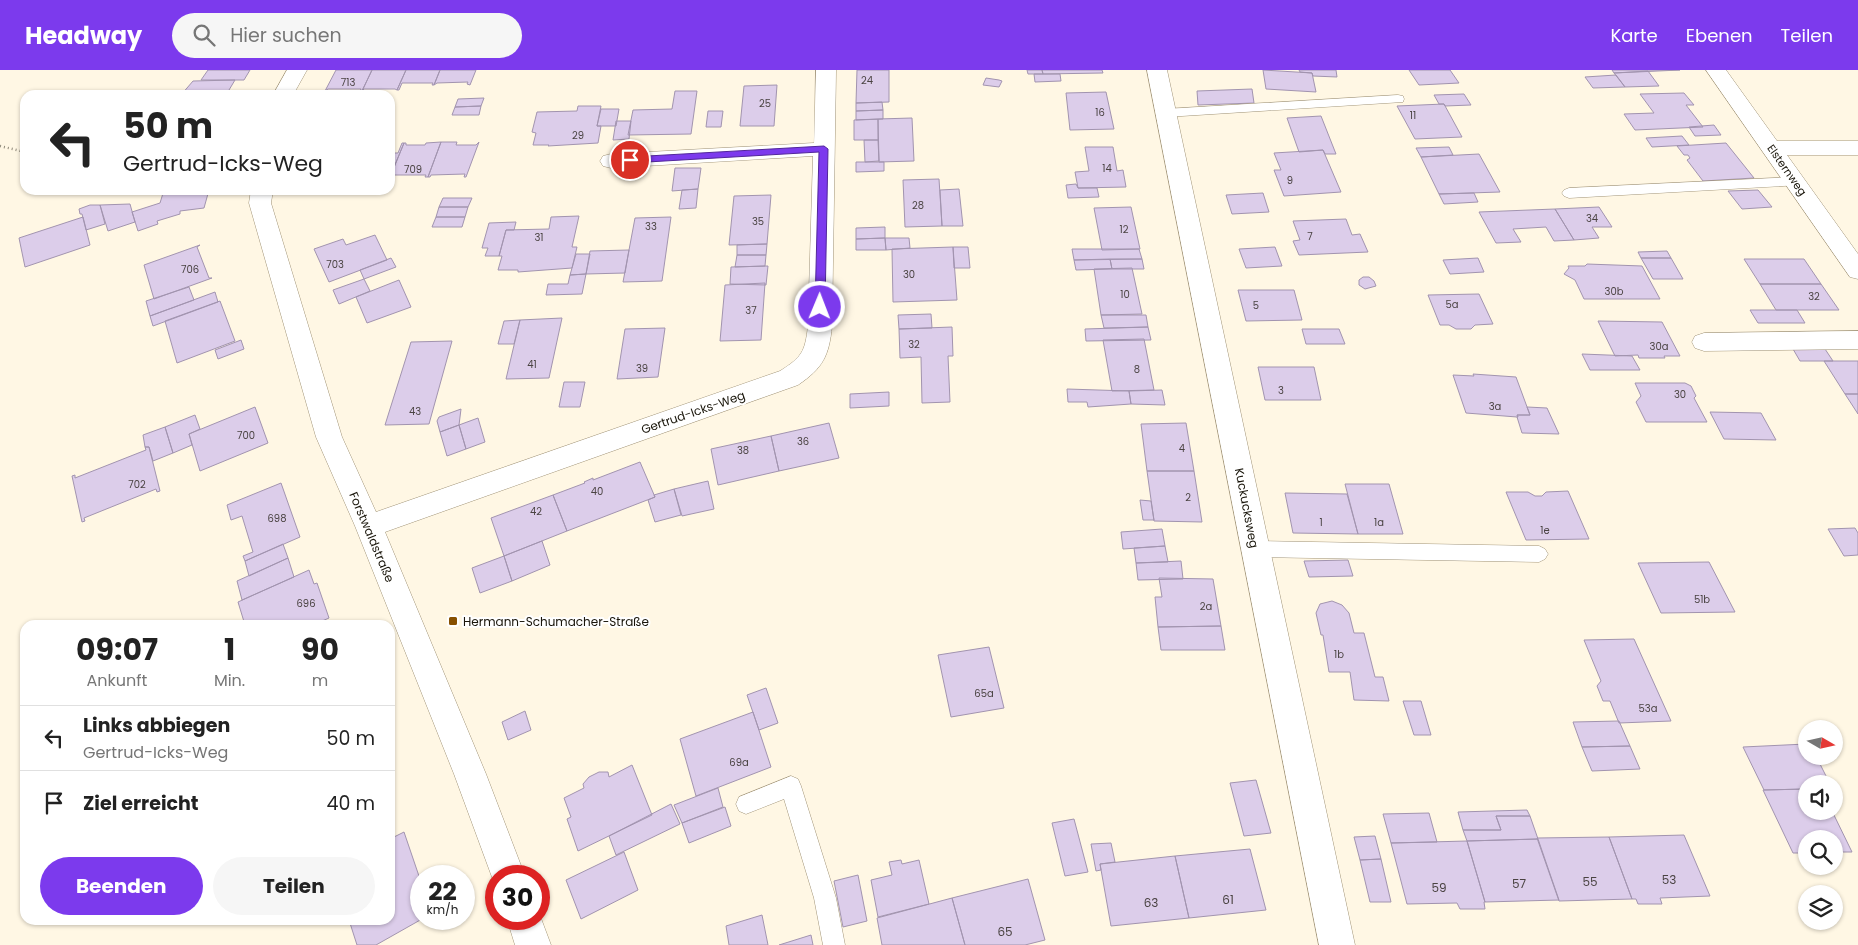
<!DOCTYPE html>
<html lang="de">
<head>
<meta charset="utf-8">
<style>
  :root { --surface:#fff; --page:#f6f6f6; --text:#222; --muted:#767676; --line:#e0e0e0; --accent:#7c3aed }
  body { margin:0; font-family:Poppins,sans-serif; background:var(--page); color:var(--text); height:100vh; display:flex; flex-direction:column; font-size:19px; white-space:nowrap }
  * { box-sizing:border-box; margin:0 }
  p { font-size:16px; color:var(--muted) }
  .icon { flex:none; width:28px; height:28px; fill:none; stroke:currentColor; stroke-width:2; stroke-linecap:round; stroke-linejoin:round }
  .map { position:relative; flex:1; overflow:hidden }
  .drawer { position:absolute; left:20px; top:550px; width:375px; height:305px; display:flex; flex-direction:column; background:var(--surface); border-radius:15px; box-shadow:0 1px 4px #0004 }
  .drawer>* { flex:none }
  .hud { position:absolute; left:20px; top:20px; width:375px; height:105px; border-radius:15px; box-shadow:0 1px 4px #0004; background:#fff; color:var(--text); overflow:hidden }
  .needle { width:32px; rotate:99deg }
  .controls { position:absolute; left:1798px; top:650px; display:grid; gap:10px }
  .controls a { display:grid; place-items:center; width:45px; height:45px; border-radius:50%; background:var(--surface); box-shadow:0 1px 4px #0004; font-size:25px }
  .speed { position:absolute; left:410px; top:795px; display:flex; gap:10px; font-size:25px; font-weight:700; text-align:center }
  .speed>* { display:grid; place-content:center; width:65px; height:65px; border-radius:50%; background:var(--surface); box-shadow:0 1px 4px #0004; line-height:1 }
  .speed small { font-size:12px; font-weight:400 }
  .speed .limit { border:8px solid #d22; background:#fff; color:#111 }
  .pin { position:absolute; display:grid; place-items:center; width:42px; height:42px; color:#fff; margin:-21px; border:2px solid #fff; border-radius:50%; box-shadow:0 1px 5px #0007 }
  .me { position:absolute; width:55px; margin:-28px; rotate:1deg; stroke-linejoin:round; filter:drop-shadow(0 0 4px #0008) }
  .turn { display:flex; align-items:center; gap:18px; height:105px; padding:0 20px; font-size:22px }
  .turn .icon { width:65px; height:65px; stroke-width:2.5 }
  .turn b { display:block; font-size:35px; line-height:42px }
  .eta { display:flex; justify-content:space-evenly; align-items:center; height:85px; text-align:center }
  .eta b { font-size:30px; font-weight:700; line-height:35px }
  .primary-button { display:flex; gap:10px; margin-top:auto; padding:10px 20px }
  .primary-button a { flex:1; height:58px; border-radius:30px; background:var(--accent); color:#fff; font-size:20px; font-weight:700; line-height:58px; text-align:center }
  .primary-button a+a { background:var(--page); color:var(--text) }
  ul { padding:0; list-style:none }
  li { display:flex; align-items:center; gap:15px; height:65px; padding:0 20px; border-top:1px solid var(--line) }
  li div { flex:1 }
  li b { display:block; font-size:19px }
  li em { font-style:normal }
  header { display:flex; align-items:center; gap:30px; box-sizing:border-box; height:70px; padding:0 25px; background:var(--accent); color:#fff }
  header strong { font-size:24px }
  nav { display:flex; gap:28px; margin-inline-start:auto; font-size:18px }
  .search { width:350px; height:45px; background:var(--page); display:flex; align-items:center; gap:12px; box-sizing:border-box; padding:0 18px; border-radius:28px; color:var(--muted); font-size:19px }
  .map>svg:first-child { display:block }
  .building { fill:#dccdea; stroke:#a294af }
  .lines { fill:none; stroke-linecap:round; stroke-linejoin:round }
  .lane-casing { stroke:#a19478; stroke-width:1 }
  .street-casing { stroke:#a19478; stroke-width:1 }
  .path { stroke:#8f897a; stroke-width:2.5; stroke-dasharray:1 3; stroke-linecap:butt }
  .lane { fill:#fff; fill-rule:evenodd }
  .street { fill:#fff; fill-rule:evenodd }
  .route { fill:#7c3aed; stroke:#51269a }
  .poi-dot { fill:#875000; stroke:#fff; stroke-width:2 }
  .labels { text-anchor:middle; dominant-baseline:central; stroke-width:4; stroke-linejoin:round; paint-order:stroke }
  .number-label { font-size:10px; fill:#4a4342 }
  .far-street-label { font-size:11px; fill:#19150a; stroke:#fff }
  .street-label { font-size:12px; fill:#19150a; stroke:#fff }
  .poi-label { font-size:12px; fill:#19150a; stroke:#fff; text-anchor:start }
  .near-number-label { font-size:12px; fill:#4a4342 }
</style>
</head>
<body>
<header>
<strong>Headway</strong>
<div class="search"><svg class="icon" aria-label="search" viewBox="0 0 24 24"><circle cx="10" cy="10" r="6"/><path d="M15 15l6 6"/></svg>Hier suchen</div>
<nav><a>Karte</a><a>Ebenen</a><a>Teilen</a></nav>
</header>
<div class="map">
<svg width="1858" height="875" viewBox="0 0 1858 875">
  <rect width="100%" height="100%" fill="#fff7e4"/>
  <path class="building" d="M208,0h42l-6,10h-43z
    M336,0h36l-10,21h-2l1,-2h-33l-3,2z
    M372,0h34l-9,20 -2,-1h-31l-2,2z
    M406,0h34l-6,15h-2l1,-2h-31l-3,7h-2z
    M440,0h36l-6,15 -3,-1 1,-2 -31,1 -3,2z
    M857,0h32v32l-33,1z
    M1027,0h15l1,4h-15z
    M1042,0h60l1,3 -60,1z
    M1263,0l49,3 4,19 -50,-3z
    M1299,0h37l1,7 -24,-1 -1,-3 -12,-1z
    M1409,0h41l9,13 -40,2z
    M1612,0h68l-66,3z
    M1648,1l11,15 -34,1 -11,-14z
    M1034,4h26l1,7 -26,1z
    M1616,5l9,12 -32,1 -8,-11z
    M986,8l13,2 3,1 -3,6 -16,-2z
    M235,10l-9,15h-45l12,-14z
    M777,15l-3,41h-34l4,-40z
    M1252,19l2,14 -56,2 -1,-14z
    M675,21h22l-6,43 -63,1 5,-25 39,-1z
    M1106,22l8,37 -44,1 -4,-37z
    M1684,23l10,12h-8l17,22 -68,3 -11,-16 30,-1 -14,-19z
    M1464,24l7,11 -26,1 -1,-2h-5l-5,-9z
    M484,28l-3,8 -26,1 3,-8z
    M882,32l1,8 -27,1v-8z
    M1444,34l18,33 -47,2 -18,-33z
    M481,36l-2,9h-27l3,-8z
    M578,36h23l-4,20h4l-3,17 -50,3 1,-1h-16l3,-12 -4,-1 5,-20 40,-1z
    M601,39h18l-3,17h-19z
    M883,40v9l-27,1v-9z
    M708,41h15l-2,16h-15z
    M1321,46l15,38h-11l-2,-4 -24,2 -12,-34z
    M912,48l2,43 -35,1 -1,-43z
    M878,49v21h-24v-20z
    M616,51h15l-2,18 -16,1z
    M1714,55l7,10 -26,1 -6,-9z
    M1682,66l7,9 -37,2 -6,-9z
    M864,70h14l1,21 -14,1z
    M441,72h16l-1,3h20l3,-3 -13,35h-2l1,-3 -34,1 -1,2h-2z
    M441,72l-13,35h-3l1,-2h-33l-3,6v-4l14,-34h2v2h19l1,-2z
    M402,73h2l-14,34v-24h8z
    M1726,73l28,35 -51,3 -16,-21 3,-2 -2,-3h-4l-7,-9z
    M1085,77h28l4,24 6,-1 3,17 -48,1 -3,-16 14,-1z
    M1449,77l4,8 -32,2 -5,-9z
    M1323,80l18,42 -57,4 -10,-26h7l-7,-17z
    M1479,84l21,38 -61,2 -18,-37z
    M856,92h28v9l-28,1z
    M675,98h26l-3,21 -26,2z
    M939,109l3,47 -37,1 -2,-47z
    M1076,114l2,4h19l2,9 -31,1 -2,-13z
    M698,119l-2,19 -17,1 3,-19z
    M959,119l4,37h-21l-2,-36z
    M164,120h45l-5,18 -24,3v3l-23,7 1,3 -20,7 -6,-19 28,-9z
    M1758,120l14,17 -30,2 -14,-18z
    M1263,123l6,19 -37,2 -6,-19z
    M1474,123l4,9 -34,2 -5,-10z
    M771,125l-4,49 -38,1 5,-49z
    M443,128h29l-4,9h-29z
    M130,134l5,18 -27,9 -8,-26z
    M90,135h10l5,19 -19,6 -4,-16h-2l-1,-5z
    M439,137h29l-3,10h-29z
    M1131,137l9,42 -38,1 -8,-42z
    M1599,137l13,20h-20l7,11 -25,2 -19,-31z
    M1555,139l19,31 -20,1 -8,-14 -33,2 8,13 -25,1 -17,-31z
    M579,146l-7,31h5l-5,21 -54,4v-2h-20l4,-14h-3l7,-26 43,-1 2,-12z
    M83,147l7,28 -65,22 -6,-29z
    M436,147h29l-3,10h-30z
    M671,147l-9,64 -39,1 12,-64z
    M1346,149l6,16 8,-1 8,18 -69,3 -6,-14 7,-1 -7,-19z
    M516,152l-2,8h-8l-7,26h-14l3,-8h-6l7,-25z
    M885,157v11l-29,1v-11z
    M375,165l12,25 -58,22 -15,-33 29,-10 3,6z
    M885,168l1,12h-30v-11z
    M885,168h24l1,10 -24,2z
    M767,174l-1,11h-29v-10z
    M200,175l-3,2 12,31h3l-58,21 -10,-34z
    M953,177h15l2,21h-16z
    M953,177l4,53 -64,2 -1,-53z
    M1275,177l7,19 -36,2 -7,-19z
    M1072,179h67l3,10 -68,1z
    M629,180l-4,23 -39,1 4,-23z
    M1667,181l4,7h-30l-3,-6z
    M576,184h14l-4,20 -16,1z
    M737,185h29l-1,11 -30,1z
    M391,188l5,9 -32,12 -4,-9z
    M1478,188l6,14 -34,2 -7,-14z
    M1641,188h30l12,21h-30z
    M1110,189l2,10 -36,1 -2,-10z
    M1110,189h32l2,10h-32z
    M1744,189h60l17,25h-61z
    M1587,194l55,2 18,33h-76l-9,-19 -11,-6 5,-6 -1,-2h17z
    M768,196l-2,19 -36,-1 1,-17z
    M1132,198l10,46 -41,1 -7,-46z
    M586,204l-4,20 -36,1 2,-11h20l2,-9z
    M1363,207h6l5,4 2,5 -11,3 -6,-4v-5z
    M364,209l6,12 -31,13 -6,-14z
    M399,210l12,27 -44,16 -11,-26z
    M765,213l-4,57 -41,1 5,-56z
    M1760,214h61l18,26h-63z
    M189,217l5,13 -44,16 -4,-15z
    M1238,220h56l8,30 -56,1z
    M215,222l3,10 -65,24 -3,-10z
    M1479,224l14,30 -18,1 -4,4h-15l-7,-4h-9l-12,-30z
    M220,231l15,40 -58,22 -12,-42z
    M1750,240h47l8,13h-47z
    M931,244l1,14 -33,1 -1,-14z
    M1101,245h45l2,12 -44,1z
    M562,248l-13,60 -43,1 14,-59z
    M520,250l-6,24h-16l6,-23z
    M1598,251l64,1 18,34h-16l1,2h-26l-1,-3 -23,1z
    M952,257l1,29h-5l2,46 -28,1 -1,-46 -21,1 -1,-29z
    M1148,257l3,13 -65,1 -1,-12z
    M665,258l-7,49 -41,2 8,-50z
    M1302,259h37l6,15h-39z
    M1144,269l10,51 -42,1 -9,-51z
    M241,270l3,9 -26,10 -3,-9z
    M452,271l-23,83 -44,1 26,-83z
    M1793,279h32l8,12h-33z
    M1582,284l50,2 8,14h-50z
    M1824,291h34v33h-13z
    M1258,297h56l7,33h-56z
    M1473,304l43,3 14,38h-13l1,2h-1l-51,-4 -13,-38 21,1z
    M564,312h21l-5,25h-21z
    M1635,313h50l6,3 5,10 -2,2 13,24h-61l-10,-20 5,-6z
    M1067,319l62,2 2,13 -43,3 -1,-5h-19z
    M1162,320l3,15 -34,-1 -2,-13z
    M889,322v14l-39,2v-14z
    M1845,324h13v20z
    M255,337l13,36 -68,28 -11,-37z
    M1527,337l20,1 12,26 -37,-1 -5,-16h1l-1,-2h13z
    M461,339l-2,16 -19,7 -3,-11 2,-4z
    M1710,342l51,1 15,27 -52,-1z
    M195,345l5,14 -11,5 3,11 -19,8 -8,-26z
    M478,348l7,24 -19,7 -7,-24z
    M829,353l10,35 -60,13 -8,-35z
    M1186,353l8,48h-47l-6,-47z
    M459,355l7,24 -19,7 -7,-24z
    M165,357l8,26 -20,8 -4,-14h-4l-2,-12z
    M771,366l8,35 -61,14 -7,-36z
    M145,377h4l11,44 -3,1 -1,-3 -72,29 1,3 -3,1 -10,-46 3,-1v3l71,-28z
    M640,392l15,35 -88,34 -14,-36 32,-12 -1,-1 9,-4v2z
    M1147,401h47l8,51 -48,-1z
    M708,411l6,28 -32,7 -8,-27z
    M281,413l19,54 -55,24 -2,-5 10,-4 -11,-36 -11,4 -4,-15z
    M1345,414h44l14,50h-45z
    M674,419l7,26 -26,7 -7,-22 7,-3 -1,-2z
    M1568,421l21,48 -63,1 -20,-48h22l7,4h7l4,-4z
    M1285,423l62,1 11,40 -65,-1z
    M553,425l14,36 -63,25 -13,-38z
    M1140,430l11,1 3,19h-11z
    M1855,458l3,5v22l-14,1 -16,-27z
    M1162,459l3,17 -42,3 -2,-17z
    M542,471l8,24 -38,16 -8,-25z
    M283,474l5,14 -39,18 -4,-15z
    M1165,476l3,16 -32,1 -2,-15z
    M504,486l8,25 -32,12 -8,-25z
    M288,488l6,19 -52,23 -5,-19z
    M1348,490l5,16 -44,1 -5,-16z
    M1181,491l2,18 -45,1 -2,-17z
    M1709,492l26,50 -74,1 -23,-50z
    M309,500l5,14 3,-1 12,35 -16,7h-68l-7,-23z
    M1159,508l54,1 8,47 -63,1 -3,-30h7z
    M1332,531l10,4 7,8 5,20h10l11,44h8l6,24 -35,-1 -4,-28h-21l-6,-37h-2l-5,-22 4,-9z
    M1221,556l4,24h-64l-3,-23z
    M1634,569l37,82 -52,2 -9,-22h-7l-6,-15 4,-5 -17,-41z
    M989,577l15,61 -53,9 -13,-62z
    M766,618l12,35 -19,7 -12,-35z
    M1403,631h18l10,34h-17z
    M525,641l6,19 -23,10 -6,-18z
    M753,642l18,55 -75,29 -16,-57z
    M1619,651l11,25 -48,1 -9,-25z
    M1806,674v12h10l14,28h-24v5l-42,1 -21,-43z
    M1630,676l10,23 -48,2 -10,-24z
    M632,695l20,50 -74,36 -11,-32 4,-2 -7,-19 20,-10 -1,-4 6,-7 10,-5h9l1,5z
    M1256,710l15,53 -27,3 -14,-53z
    M718,718l5,19 -41,16 -8,-18z
    M1806,719v22h26l20,41h-18v-13h-28v14h-13l-30,-63z
    M671,734l9,20 -64,31 -7,-19z
    M725,737l6,19 -42,17 -7,-20z
    M1527,740l3,6h-34l5,14h-38l-5,-18z
    M1429,743l8,29 -46,1 -8,-29z
    M1496,746h34l8,23 -71,2 -4,-11h38z
    M1074,749l14,53 -23,4 -13,-53z
    M404,762l17,50 1,37 -46,26h-19l-8,-25h41v-81z
    M1684,765l26,61 -50,2 2,6h-24l-2,-5h-4l-23,-62z
    M1375,766l6,23 -21,1 -6,-23z
    M1609,767l23,62 -73,2 -22,-63z
    M1538,769l21,61 -74,2 -18,-61z
    M1467,771l18,61h-1l1,7h-25l-3,-6 -50,1 -16,-61z
    M1111,773l4,19 -15,2 1,6 -5,1 -5,-27z
    M1250,779l16,61 -77,8 -14,-62z
    M624,782l14,38 -57,29 -15,-39z
    M1175,786l14,62 -78,8 -11,-62z
    M1381,789l10,43h-21l-10,-42z
    M901,790l1,4 17,-4 10,44 -51,13 -7,-37 21,-5 -3,-13z
    M858,805l9,46 -24,6 -9,-46z
    M1028,809l17,61 -20,5h-60l-13,-47z
    M952,828l13,47h-83l-5,-27z
    M762,845l6,30h-39l-3,-19z
    M811,865l2,10h-34z"/>
  <g class="lines">
    <g class="lane-casing">
      <path id="lane" d="M1398,25l5,1 1,3 -1,3 -237,15 -7,-4 7,-4z
        M1796,107l5,2 2,3 -2,3 -232,13 -5,-2 -2,-3 2,-3 5,-2z
        M1255,471l284,5 6,3 3,5 -3,5 -6,3 -284,-5 -6,-3 -3,-5 3,-5z
        M791,706l7,3 3,7 35,112 9,47h-22l-9,-47 -30,-99 -38,15 -7,-3 -3,-7 3,-7z"/>
    </g>
    <g class="street-casing">
      <path id="street" d="M287,0h20l-14,25h-20z
        M816,0h20l-4,256c-3,30 -9,42 -34,59l-413,147 101,242 39,102h-29v12l-42,-114 -99,-248 -39,-89 -67,-234 2,-13h22l-2,13 71,234 34,75 404,-141c22,-14 25,-19 28,-45l5,-170 -202,12 -8,-2 -3,-5 3,-5 8,-2 203,-11z
        M1147,0h20l188,875h-36z
        M1706,0h20l51,71h81v14h-71l71,99v25l-8,-2z
        M1858,261v18l-154,2 -9,-3 -3,-6 3,-6 9,-3z
        M539,843l12,32h-36l-8,-26h32z"/>
    </g>
    <path class="path" d="M0,76l25,6"/>
    <use href="#lane" class="lane"/>
    <use href="#street" class="street"/>
  </g>
  <path class="route" d="M824,76l4,3 -3,158 -5,3 -5,-3 4,-155 -189,11 -4,-3 4,-3z"/>
  <rect class="poi-dot" x="448" y="546" width="10" height="10" rx="2.5"/>
  <g class="labels">
    <g class="number-label">
      <text x="867" y="10">24</text>
      <text x="348" y="12">713</text>
      <text x="765" y="33">25</text>
      <text x="1100" y="42">16</text>
      <text x="1413" y="45">11</text>
      <text x="578" y="65">29</text>
      <text x="1107" y="98">14</text>
      <text x="413" y="99">709</text>
      <text x="1290" y="110">9</text>
      <text x="918" y="135">28</text>
      <text x="1592" y="148">34</text>
      <text x="758" y="151">35</text>
      <text x="651" y="156">33</text>
      <text x="1124" y="159">12</text>
      <text x="1310" y="166">7</text>
      <text x="539" y="167">31</text>
      <text x="335" y="194">703</text>
      <text x="190" y="199">706</text>
      <text x="909" y="204">30</text>
      <text x="1614" y="221">30b</text>
      <text x="1125" y="224">10</text>
      <text x="1814" y="226">32</text>
      <text x="1452" y="234">5a</text>
      <text x="1256" y="235">5</text>
      <text x="751" y="240">37</text>
      <text x="914" y="274">32</text>
      <text x="1659" y="276">30a</text>
      <text x="532" y="294">41</text>
      <text x="642" y="298">39</text>
      <text x="1137" y="299">8</text>
      <text x="1281" y="320">3</text>
      <text x="1680" y="324">30</text>
      <text x="1495" y="336">3a</text>
      <text x="415" y="341">43</text>
      <text x="246" y="365">700</text>
      <text x="803" y="371">36</text>
      <text x="1182" y="378">4</text>
      <text x="743" y="380">38</text>
      <text x="137" y="414">702</text>
      <text x="597" y="421">40</text>
      <text x="1188" y="427">2</text>
      <text x="536" y="441">42</text>
      <text x="277" y="448">698</text>
      <text x="1321" y="452">1</text>
      <text x="1379" y="452">1a</text>
      <text x="1545" y="460">1e</text>
      <text x="1702" y="529">51b</text>
      <text x="306" y="533">696</text>
      <text x="1206" y="536">2a</text>
      <text x="1339" y="584">1b</text>
      <text x="984" y="623">65a</text>
      <text x="1648" y="638">53a</text>
      <text x="739" y="692">69a</text>
    </g>
    <g class="far-street-label">
      <text transform="translate(1787 100) rotate(55)">Elsternweg</text>
    </g>
    <g class="street-label">
      <text transform="translate(693 342) rotate(-19)">Gertrud-Icks-Weg</text>
      <text transform="translate(1247 438) rotate(79)">Kuckucksweg</text>
      <text transform="translate(372 467) rotate(67)">Forstwaldstraße</text>
    </g>
    <g class="poi-label">
      <text x="463" y="551">Hermann-Schumacher-Straße</text>
    </g>
    <g class="near-number-label">
      <text x="1669" y="809">53</text>
      <text x="1590" y="811">55</text>
      <text x="1519" y="813">57</text>
      <text x="1439" y="817">59</text>
      <text x="1228" y="829">61</text>
      <text x="1151" y="832">63</text>
      <text x="1005" y="861">65</text>
    </g>
  </g>
</svg>
<div class="controls">
<a><svg class="needle" viewBox="-14 -14 28 28"><path d="M0-13l5 13h-10z" fill="#e53935"/><path d="M0 13l5-13h-10z" fill="#767676"/></svg></a>
<a><svg class="icon" aria-label="sound" viewBox="0 0 24 24"><path d="M4 9h4l5-4v14l-5-4H4zM17 9q2 3 0 6"/></svg></a>
<a><svg class="icon" aria-label="search" viewBox="0 0 24 24"><circle cx="10" cy="10" r="6"/><path d="M15 15l6 6"/></svg></a>
<a><svg class="icon" aria-label="layers" viewBox="0 0 24 24"><path d="M12 4l9 5-9 5-9-5zM3 14l9 5 9-5"/></svg></a>
</div>
<div class="speed"><div>22<small>km/h</small></div><div class="limit">30</div></div>
<div class="pin" style="left:630px;top:90px;background:#d93025"><svg class="icon" aria-label="arrive" viewBox="0 0 24 24"><path d="M6 21V4h12l-3 4 3 4H6"/></svg></div>
<svg class="me" style="left:820px;top:237px" viewBox="-20 -20 40 40"><circle r="17" fill="#7c3aed" stroke="#fff" stroke-width="3"/><path d="M0-11L8 9 0 5-8 9z" fill="#fff"/></svg>
<div class="hud">
<div class="turn"><svg class="icon" aria-label="left" viewBox="0 0 24 24"><path d="M17 20v-9H6M10 6l-5 5 5 5"/></svg><div><b>50 m</b>Gertrud-Icks-Weg</div></div>
</div>
<section class="drawer">
<div class="eta">
<div><b>09:07</b><p>Ankunft</p></div>
<div><b>1</b><p>Min.</p></div>
<div><b>90</b><p>m</p></div>
</div>
<ul>
<li><svg class="icon" aria-label="left" viewBox="0 0 24 24"><path d="M17 20v-9H6M10 6l-5 5 5 5"/></svg><div><b>Links abbiegen</b><p>Gertrud-Icks-Weg</p></div><em>50 m</em></li>
<li><svg class="icon" aria-label="arrive" viewBox="0 0 24 24"><path d="M6 21V4h12l-3 4 3 4H6"/></svg><div><b>Ziel erreicht</b></div><em>40 m</em></li>
</ul>
<div class="primary-button"><a>Beenden</a><a>Teilen</a></div>
</section>
</div>
</body>
</html>
